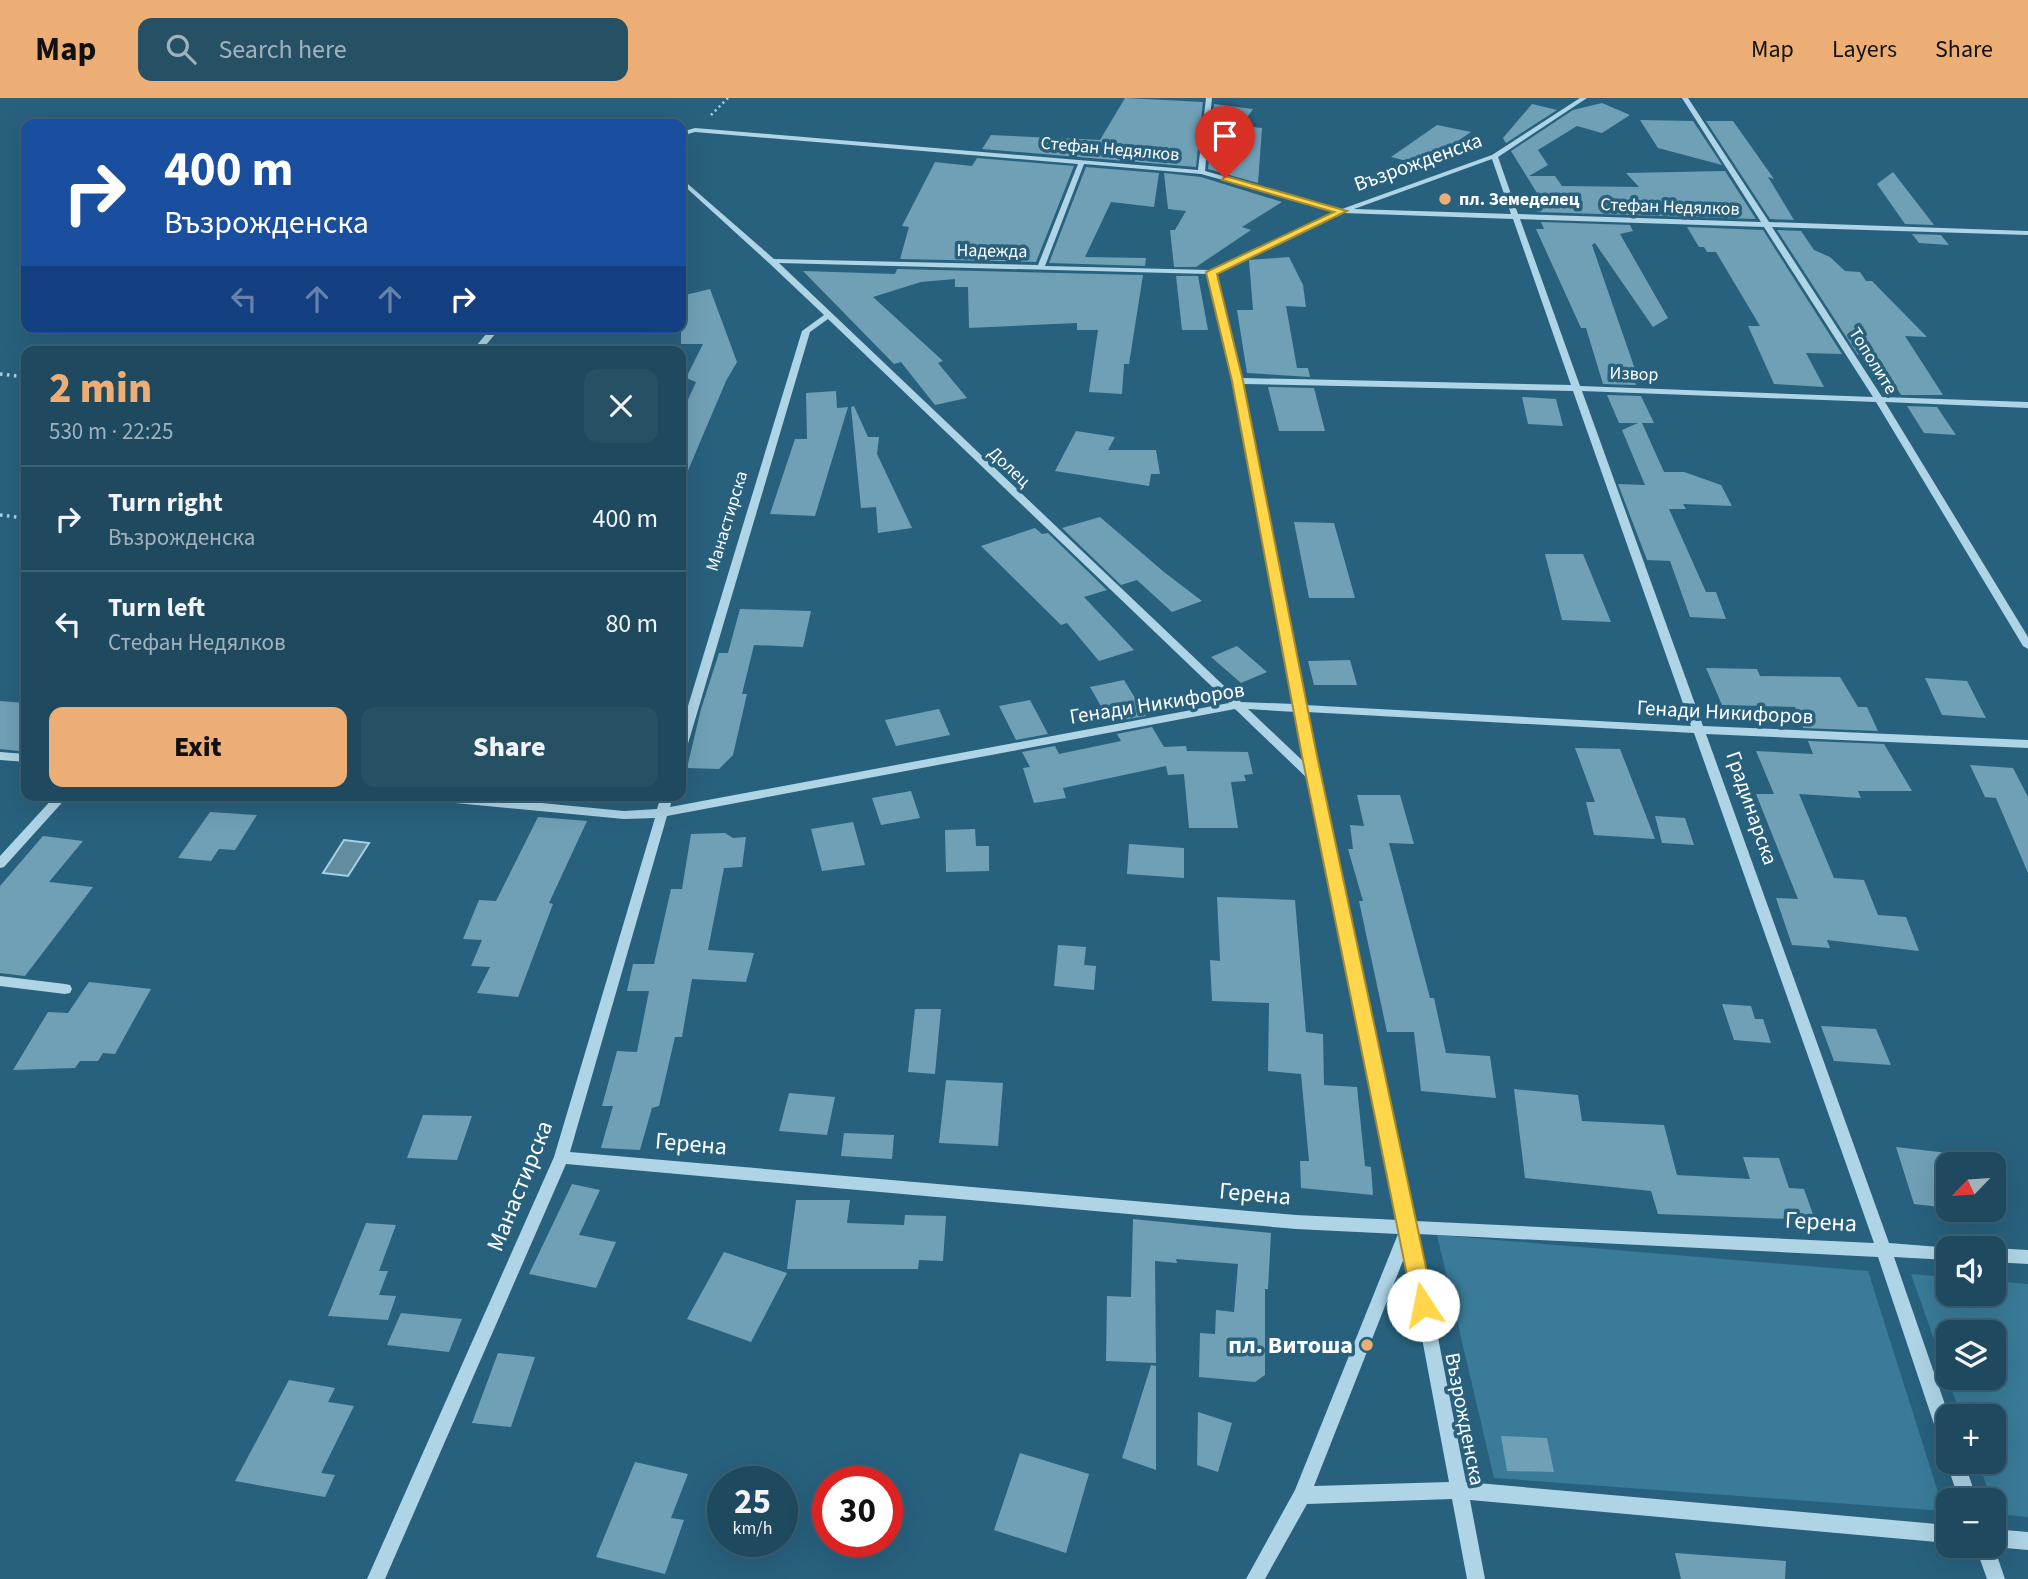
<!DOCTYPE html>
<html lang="en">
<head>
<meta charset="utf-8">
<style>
  :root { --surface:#1e495e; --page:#265064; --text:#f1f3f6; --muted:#a1b2bc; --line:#3c6173; --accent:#ecae75 }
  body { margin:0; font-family:"Source Sans 3",sans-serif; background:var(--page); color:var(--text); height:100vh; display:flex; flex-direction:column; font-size:26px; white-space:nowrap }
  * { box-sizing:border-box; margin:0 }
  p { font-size:23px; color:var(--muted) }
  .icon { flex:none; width:38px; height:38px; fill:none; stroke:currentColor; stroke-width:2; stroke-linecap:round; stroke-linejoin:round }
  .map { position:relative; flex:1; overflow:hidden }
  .side { position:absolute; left:21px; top:248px; width:665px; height:455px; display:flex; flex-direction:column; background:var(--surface); border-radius:14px; box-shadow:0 7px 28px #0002,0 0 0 2px var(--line) }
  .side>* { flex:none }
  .banner { position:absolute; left:21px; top:21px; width:665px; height:214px; border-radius:14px; box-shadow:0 7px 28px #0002,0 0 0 2px var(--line); background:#1a4fa0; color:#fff; overflow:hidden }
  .needle { width:46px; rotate:245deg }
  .tools { position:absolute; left:1936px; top:1054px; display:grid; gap:14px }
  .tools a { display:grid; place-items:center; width:70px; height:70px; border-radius:14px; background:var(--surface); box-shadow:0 7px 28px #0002,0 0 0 2px var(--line); font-size:35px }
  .speed { position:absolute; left:707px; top:1368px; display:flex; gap:14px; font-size:35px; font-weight:700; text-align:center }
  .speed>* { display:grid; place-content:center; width:91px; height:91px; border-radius:50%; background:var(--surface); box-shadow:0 7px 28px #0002,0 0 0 2px var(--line); line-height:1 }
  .speed small { font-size:18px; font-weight:400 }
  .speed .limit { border:10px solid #d22; background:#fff; color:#111 }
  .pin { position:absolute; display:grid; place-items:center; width:60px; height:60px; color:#fff; margin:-72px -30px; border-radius:50% 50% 50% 0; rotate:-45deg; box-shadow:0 0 7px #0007 }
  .pin .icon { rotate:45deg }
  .me { position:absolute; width:77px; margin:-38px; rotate:349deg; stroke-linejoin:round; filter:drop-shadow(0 0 5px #0008) }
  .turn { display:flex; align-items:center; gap:24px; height:147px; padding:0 28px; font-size:32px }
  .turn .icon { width:91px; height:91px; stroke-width:2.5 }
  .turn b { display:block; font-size:49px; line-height:60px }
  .lanes { display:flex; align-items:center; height:66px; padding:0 28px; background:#0003; justify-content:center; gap:35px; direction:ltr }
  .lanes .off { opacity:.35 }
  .round { display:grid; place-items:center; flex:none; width:74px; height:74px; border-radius:14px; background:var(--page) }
  .summary { display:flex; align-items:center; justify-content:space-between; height:119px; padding:0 28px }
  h1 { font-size:42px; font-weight:800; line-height:52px; color:var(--accent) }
  .button { display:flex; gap:14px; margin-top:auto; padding:14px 28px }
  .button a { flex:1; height:80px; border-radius:14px; background:var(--accent); color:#111; font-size:28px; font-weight:800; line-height:80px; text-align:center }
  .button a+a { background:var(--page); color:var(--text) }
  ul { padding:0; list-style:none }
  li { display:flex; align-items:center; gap:21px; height:105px; padding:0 28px; border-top:2px solid var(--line) }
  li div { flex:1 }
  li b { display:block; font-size:26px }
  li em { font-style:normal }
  header { display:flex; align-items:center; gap:42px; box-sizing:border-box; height:98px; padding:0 35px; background:var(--accent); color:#111 }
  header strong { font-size:33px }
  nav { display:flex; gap:38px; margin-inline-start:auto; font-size:24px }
  .search { width:490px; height:63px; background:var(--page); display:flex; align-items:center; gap:18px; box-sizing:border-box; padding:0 24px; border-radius:14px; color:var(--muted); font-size:26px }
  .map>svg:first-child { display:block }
  .green { fill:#397b99; fill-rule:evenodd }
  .water { fill:#648c9f; stroke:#a3d1e5; stroke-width:2 }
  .building { fill:#70a0b6 }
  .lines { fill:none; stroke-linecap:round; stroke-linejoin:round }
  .path-far1 { stroke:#aed4e5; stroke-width:2.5; stroke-dasharray:2 3.5; stroke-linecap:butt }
  .path { stroke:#aed4e5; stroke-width:3.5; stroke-dasharray:2.5 4.5; stroke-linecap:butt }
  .minor { fill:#aed4e5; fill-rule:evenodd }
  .route { fill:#ffd54a; stroke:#a68a30; stroke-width:2 }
  .poi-dot { fill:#ecae75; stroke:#28617e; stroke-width:2.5 }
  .labels { text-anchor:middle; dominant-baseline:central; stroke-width:7; stroke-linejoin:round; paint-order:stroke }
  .far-street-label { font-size:18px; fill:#fff; stroke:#28617e }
  .far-poi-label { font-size:18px; font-weight:bold; fill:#fff; stroke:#28617e; text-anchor:start }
  .street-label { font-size:21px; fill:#fff; stroke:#28617e }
  .near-street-label { font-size:24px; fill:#fff; stroke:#28617e }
  .near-poi-label { font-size:24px; font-weight:bold; fill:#fff; stroke:#28617e; text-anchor:end }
</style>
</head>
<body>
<header>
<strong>Map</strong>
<div class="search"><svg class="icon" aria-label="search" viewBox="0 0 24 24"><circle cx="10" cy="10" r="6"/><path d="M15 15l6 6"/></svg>Search here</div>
<nav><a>Map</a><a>Layers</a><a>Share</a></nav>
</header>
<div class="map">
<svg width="2028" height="1481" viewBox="0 0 2028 1481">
  <rect width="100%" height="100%" fill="#28617e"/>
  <path class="green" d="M1437,1137l431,36 76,240 -450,-33z
    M1911,1176l37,3v16h45v-12l35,3v233l-32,-3 -18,-53h15v-45h-32zM1948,1234h45v45h-45z"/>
  <path class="water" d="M344,742l25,3 -21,33 -25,-3z"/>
  <path class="building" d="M1125,0l78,4 -7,65 -214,-18 9,-14 109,5z
    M1602,5l28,12 -28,18 -25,-7 -39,24 10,15 -19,11h26l7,10 77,1 -13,-14 99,-2 31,48 -219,-7 -4,-12 9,1 -31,-50 62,-41z
    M1214,6l39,5 -12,17 21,2 -4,55 -50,-14z
    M1532,6l25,6 -51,33 -3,-5z
    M1640,22l53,1 29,44 -64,-17z
    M1706,23h27l41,58 -6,-2 26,43 -24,-1z
    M1437,27l34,7 -48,33 -32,-8z
    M977,60l97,8 -38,96 -136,-3 9,-32 -7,-1 33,-64 37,4z
    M1086,69l73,6 -5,34 -43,-5 -26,55 61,1 -1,8 -96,-3z
    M1893,74l41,53 -29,-1 -28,-40z
    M1164,75l37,4 81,25 -40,25 9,3 -55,37h-22l-4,-37h5l11,-19 -18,-2z
    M1541,124l89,3 3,6 -13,3 48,84 -15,9 -58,-84 -3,2 46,133h-5l3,7 -33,-1 -17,-56h-5l-45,-99h8z
    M1687,129l76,3 79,124 -36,-1 18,34 -50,-3 -26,-58h12l-44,-74h-9l-3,-5h-5z
    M1777,132l24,1 13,19 16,7 15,14 15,1 6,9h6l55,56 -22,-1 38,59h-42l-25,-40h-18z
    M1912,136l29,1 8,10 -30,-2z
    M1289,159l14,28 3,22 -20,-1 11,62h11l2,9 -63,-4 -10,-63h16l-4,-50z
    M897,171l246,6 -14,89h-5l-2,30 -33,-2 9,-62h-21v-7l-108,5 -1,-41h-13v-8l-34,3 -48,15 70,64 -5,2 29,35 -32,7 -34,-43 -7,2 -91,-93 92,3z
    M1176,178h22l10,54h-26z
    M710,191l27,73 -11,19 -45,106v-72l15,-33 -10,-4 17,-34h-22v-48z
    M1268,289l46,1 11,43h-46z
    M836,293l1,17 11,-1 -33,109 -45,-2 25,-75h12l-1,-46z
    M1607,297l34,1 13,27h-12l22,49h20l37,13 11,21 -49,-2 3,5h-17l37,83h10l10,27 -36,-2 -20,-56 -23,-1 -29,-76 27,1 -23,-55 16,-7h-19z
    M1522,299l34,2 7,27 -35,-2z
    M854,308l14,31h11l-2,17 35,74 -34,5 -2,-26 -15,1 -10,-101z
    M1907,308l30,1 19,28 -32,-2z
    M1076,333l39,6 -7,13h48l4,24h-9l-2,12 -94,-15z
    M1100,419l64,55 38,29 -30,11 -35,-32 -16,5 -59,-57z
    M1294,424l40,1 21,75h-46z
    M1035,430l7,6 6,-1 59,57 -23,7 50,53 -35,11 -32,-38 -6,2 -80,-79z
    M1545,456h38l28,68 -49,-2z
    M740,511l71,2 -8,36 -49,-2 -12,49h5l-14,61 -14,14 -32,-1 14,-59 18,-56h9z
    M1237,548l30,26 -26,11 -30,-26z
    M1350,562l7,25h-43l-6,-24z
    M1706,570l51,1 3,7 80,1 18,30h9l11,24 -75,-3 -8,-21 -73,-2z
    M1925,580l42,3 19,37 -44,-3z
    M1124,582l22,36 -36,6 -20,-35z
    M1030,602l18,34 -32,6 -17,-34z
    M0,603l26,2v40l-7,8 -19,-2z
    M939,611l11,26 -54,11 -11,-26z
    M1152,629l12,20 22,-1 1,5 61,1 5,22 -9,1 2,6 -15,1 7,46h-49l-5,-54 -16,1 -2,-9 -103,22 3,10 -32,5 -11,-35 7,-1 -8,-15 33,-6 4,8 62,-13 -4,-7z
    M1808,643l76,3 28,47h-54l3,7 -62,-4 35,84 30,2 14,35 28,2 13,34 -92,-11 3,8 -38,-3 -16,-47 22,1 -42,-105h18l-18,-43 57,3z
    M1575,650l45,1 35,90 -61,-4 -8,-33h9z
    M1970,667l43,3 15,29v76l-32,-75 -11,-1z
    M911,693l9,27 -39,7 -9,-27z
    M1357,697h43l14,49 -25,-1 41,155h4l12,55 44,3 6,42 -75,-7 -7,-59h-27l-28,-131h4l-15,-52h5l-3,-24 14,1z
    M210,714l47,3 -22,35 -16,-1 -8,12 -33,-3z
    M1655,718l30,2 9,27 -32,-2z
    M538,719l49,4 -38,82 4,1 -35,93 -41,-4 13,-26 -19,-1 11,-26 -19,-1 16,-39 17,1z
    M853,724l12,43 -43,6 -11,-42z
    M975,731l1,17h13v25l-43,1 -1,-42z
    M725,735l8,5 13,-1 -4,30 -18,1 -16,82 46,3 -8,29 -54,-3 -10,58h-7l-16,69 -7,2 -12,42 -39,-2 12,-42h-11l15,-55 20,1 12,-61h-22l6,-27h21l17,-75h11l9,-55z
    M43,738l40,5 -34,41 44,5 -68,89 -25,-3v-87z
    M1129,746l55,4v30l-57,-4z
    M1217,799l78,3 11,132 17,2 1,51 33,2 8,79 6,1 2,28 -72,-7 -1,-27h9l-8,-87 -33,-3 1,-68 -57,-2 -2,-41 10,1z
    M1058,847l28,2 -2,18 12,1 -2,24 -40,-4z
    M89,884l62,7 -36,65 -12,-1 -5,8h-18l-5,7 -62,2 35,-58 20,1z
    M1722,906l29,2 4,13h8l8,24 -37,-3z
    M915,911h26l-6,65 -27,-2z
    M1821,928l55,3 15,36 -57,-4z
    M946,982l57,3 -5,63 -59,-3z
    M1514,991l64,6 4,26 82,4 13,50 73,4 -7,-22 36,1 10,30 15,1 11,31 -157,-6 -7,-23 -126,-13z
    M789,995l46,4 -8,38 -48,-4z
    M423,1017l49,1 -15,44 -50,-2z
    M844,1035l50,2 -2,24 -51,-3z
    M1896,1049l52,6v55l-34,-4z
    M572,1086l28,6 -21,45 37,7 -20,46 -67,-14z
    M796,1102h54l-3,23 57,2 1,-10 41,1 -3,45 -24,-1 -1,9h-131z
    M1133,1121l138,14 -3,56h-3v86l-10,7 -56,-5 1,-44 15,1 1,-24 18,2 4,-48 -62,-5 1,4 -22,-2 1,102 -50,-2 1,-65 24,1z
    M366,1125l30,2 -17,46h9l-9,24 17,1 -8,24 -60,-4z
    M724,1154l63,21 -36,69 -64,-23z
    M401,1215l61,6 -13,33 -62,-7z
    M498,1255l37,4 -24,70 -39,-4z
    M1151,1267l5,1v104l-34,-12z
    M289,1282l46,8 -7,14 26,4 -33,67 14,2 -10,22 -90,-16z
    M1198,1314l34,11 -14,49 -21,-7z
    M1501,1338l46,2 7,34 -47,-1z
    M1020,1355l69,21 -23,79 -72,-23z
    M635,1364l53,12 -17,44 13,2 -19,54 -69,-17z
    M1675,1455l111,8 -1,18h-104z"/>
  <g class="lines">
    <path class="path-far1" d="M711,17l17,-17
      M238,24l10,2"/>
    <path class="path" d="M0,276l26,3
      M0,417l25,3"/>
    <path class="minor" d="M1206,0h6l-7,73 137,38 150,-54 88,-57h7l-89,59 20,57 243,8 -79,-124h6l81,124 259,9v4l-256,-8 110,170 146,5v6l-143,-6 143,235v12l-5,-3 -147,-244 -294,-11 121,335 325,14v8l-322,-14 183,509 63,5h-4v12l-54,-3 55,159 -1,31 -6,-2 -3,-6 -61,-182 -460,-23 48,248 482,43v18l-478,-43 15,79h-18l-15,-80 -145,5 -42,75h-19l49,-89 103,-256 -102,-5 -730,-65 -181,415h-18l187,-422 101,-339 -31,1 -200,-19 -6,-4h51l155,15 33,-2 4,-13h12l-3,11 559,-104 -401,-384 -18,13 -123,415 -6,4v-22l121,-398 22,-16 -55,-52 -88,-80v-5l93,81 264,6 40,-101 -383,-32 -14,4v-4l14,-4 503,42zM1492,61l19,55 -157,-5zM1084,66l117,10 134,37 -125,59 -165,-4zM1343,115l170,6 58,166 -329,-7 -27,-105zM1520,121l244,8 109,170 -293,-11zM779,165l429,11 26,107 60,323 -53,-2zM1243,286l330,7 118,335 -386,-21zM1235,611l73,70 91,441 -103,-5 -726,-63 97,-336zM1248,611l48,3 9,51zM1307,614l387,21 180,510 -459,-22zM1406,1155l43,229 -135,4z
      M492,229h9l-21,25h-9z
      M0,654l26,2v8l-26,-2z
      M55,698h13l-64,71 -4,1v-12z
      M0,878l65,8 5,1 2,4 -2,4 -5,1 -65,-8z
      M1993,1150l35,2v14l-35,-2z
      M1948,1360v3h16l13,39h-18l-13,-39z
      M1993,1431l35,3v18l-34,-3 11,32h-18l-12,-34h18z"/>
  </g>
  <path class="route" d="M1225,78l122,35 -130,63 26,107 74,375 117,549 -3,6 -8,3 -7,-3 -3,-6 -111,-549 -70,-375 -26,-109 128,-60 -112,-32z"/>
  <g class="poi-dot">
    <circle cx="1445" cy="101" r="7"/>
    <circle cx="1367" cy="1247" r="7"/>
  </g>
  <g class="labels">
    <g class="far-street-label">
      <text transform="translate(1110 51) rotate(5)">Стефан Недялков</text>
      <text transform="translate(1670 109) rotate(2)">Стефан Недялков</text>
      <text transform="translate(992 153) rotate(1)">Надежда</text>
      <text transform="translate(1873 263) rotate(58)">Тополите</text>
      <text transform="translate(1634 276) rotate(2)">Извор</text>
      <text transform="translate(1009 369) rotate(43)">Долец</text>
      <text transform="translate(727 423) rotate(-73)">Манастирска</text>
    </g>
    <g class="far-poi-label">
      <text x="1459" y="101">пл. Земеделец</text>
    </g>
    <g class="street-label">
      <text transform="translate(1418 64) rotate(-20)">Възрожденска</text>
      <text transform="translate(1157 605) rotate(-9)">Генади Никифоров</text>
      <text transform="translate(1725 614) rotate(3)">Генади Никифоров</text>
      <text transform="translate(1752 710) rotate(71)">Градинарска</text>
      <text transform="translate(1465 1321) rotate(79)">Възрожденска</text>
    </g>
    <g class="near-street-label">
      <text transform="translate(691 1046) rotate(5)">Герена</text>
      <text transform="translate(520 1088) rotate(-68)">Манастирска</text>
      <text transform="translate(1255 1096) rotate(5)">Герена</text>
      <text transform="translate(1821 1124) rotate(3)">Герена</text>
    </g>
    <g class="near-poi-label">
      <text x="1353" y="1247">пл. Витоша</text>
    </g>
  </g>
</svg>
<div class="tools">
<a><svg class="needle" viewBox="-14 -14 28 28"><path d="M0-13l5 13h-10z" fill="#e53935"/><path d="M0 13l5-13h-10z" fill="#a1b2bc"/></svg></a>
<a><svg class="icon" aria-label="sound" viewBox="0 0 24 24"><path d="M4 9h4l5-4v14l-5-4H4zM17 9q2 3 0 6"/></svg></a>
<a><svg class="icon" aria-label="layers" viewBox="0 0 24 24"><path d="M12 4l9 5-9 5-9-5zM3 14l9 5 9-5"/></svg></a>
<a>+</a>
<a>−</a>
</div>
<div class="speed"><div>25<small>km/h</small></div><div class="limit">30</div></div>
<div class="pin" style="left:1225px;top:80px;background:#d93025"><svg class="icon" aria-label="arrive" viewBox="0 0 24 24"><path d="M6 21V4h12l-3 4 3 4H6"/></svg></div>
<svg class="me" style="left:1423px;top:1207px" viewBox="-20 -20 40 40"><circle r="19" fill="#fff"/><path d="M0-13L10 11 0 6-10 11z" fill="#ffd54a"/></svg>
<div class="banner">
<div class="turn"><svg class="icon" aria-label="right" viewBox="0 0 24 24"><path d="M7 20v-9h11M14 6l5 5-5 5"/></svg><div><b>400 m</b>Възрожденска</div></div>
<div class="lanes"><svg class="icon off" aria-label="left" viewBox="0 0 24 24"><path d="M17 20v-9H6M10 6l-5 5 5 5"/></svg><svg class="icon off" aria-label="ahead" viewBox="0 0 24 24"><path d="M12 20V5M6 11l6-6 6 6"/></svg><svg class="icon off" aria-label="ahead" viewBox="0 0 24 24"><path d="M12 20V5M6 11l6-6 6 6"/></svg><svg class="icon" aria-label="right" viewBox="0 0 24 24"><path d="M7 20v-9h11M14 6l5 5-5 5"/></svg></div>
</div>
<section class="side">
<div class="summary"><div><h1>2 min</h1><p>530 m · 22:25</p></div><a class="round"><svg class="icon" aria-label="close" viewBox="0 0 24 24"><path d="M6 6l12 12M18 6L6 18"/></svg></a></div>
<ul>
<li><svg class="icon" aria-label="right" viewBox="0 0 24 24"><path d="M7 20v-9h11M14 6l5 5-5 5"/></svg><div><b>Turn right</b><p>Възрожденска</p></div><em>400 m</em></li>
<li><svg class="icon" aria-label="left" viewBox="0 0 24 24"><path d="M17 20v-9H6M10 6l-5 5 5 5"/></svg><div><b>Turn left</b><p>Стефан Недялков</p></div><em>80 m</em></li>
</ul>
<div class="button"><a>Exit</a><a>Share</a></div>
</section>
</div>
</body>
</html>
